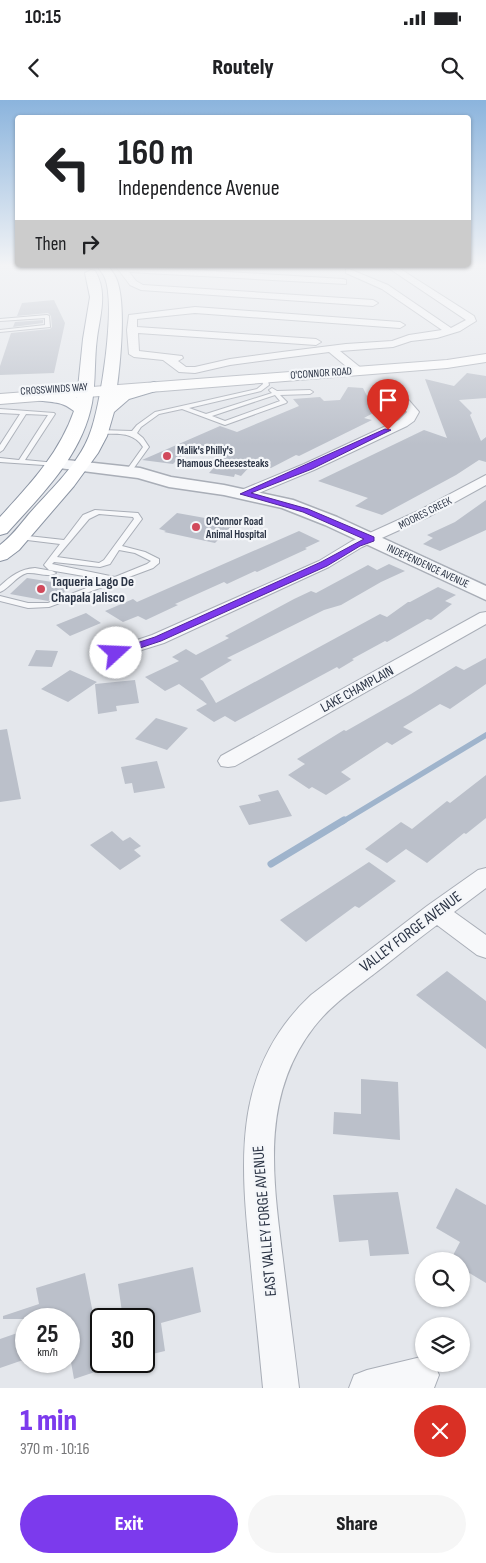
<!DOCTYPE html>
<html lang="en">
<head>
<meta charset="utf-8">
<style>
  :root { --surface:#fff; --page:#f6f6f6; --text:#202124; --muted:#757577; --accent:#7c3aed }
  body { margin:0; font-family:"Sofia Sans Condensed",sans-serif; background:var(--page); color:var(--text); height:100vh; display:flex; flex-direction:column; font-size:19px; white-space:nowrap }
  * { box-sizing:border-box; margin:0 }
  p { font-size:16px; color:var(--muted) }
  .icon { flex:none; width:28px; height:28px; fill:none; stroke:currentColor; stroke-width:2; stroke-linecap:round; stroke-linejoin:round }
  .map { position:relative; height:1288px; overflow:hidden }
  .panel { display:flex; flex-direction:column; background:var(--surface); flex:1 }
  .panel>* { flex:none }
  .banner { position:absolute; left:15px; top:15px; width:456px; height:152px; border-radius:5px; box-shadow:0 1px 4px #0004; background:#fff; color:var(--text); overflow:hidden }
  .buttons { position:absolute; left:415px; top:1152px; display:grid; gap:10px }
  .buttons a { display:grid; place-items:center; width:55px; height:55px; border-radius:50%; background:var(--surface); box-shadow:0 1px 4px #0004; font-size:25px }
  .speed { position:absolute; left:15px; top:1208px; display:flex; gap:10px; font-size:25px; font-weight:700; text-align:center }
  .speed>* { display:grid; place-content:center; width:65px; height:65px; border-radius:50%; background:var(--surface); box-shadow:0 1px 4px #0004; line-height:1 }
  .speed small { font-size:12px; font-weight:400 }
  .speed .limit { border:2px solid #111; border-radius:8px; background:#fff; color:#111 }
  .pin { position:absolute; display:grid; place-items:center; width:42px; height:42px; color:#fff; margin:-51px -21px; border-radius:50% 50% 50% 0; rotate:-45deg; box-shadow:0 0 5px #0007 }
  .pin .icon { rotate:45deg }
  .me { position:absolute; width:55px; margin:-28px; rotate:70deg; stroke-linejoin:round; filter:drop-shadow(0 0 4px #0008) }
  .turn { display:flex; align-items:center; gap:18px; height:105px; padding:0 20px; font-size:22px }
  .turn .icon { width:65px; height:65px; stroke-width:2.5 }
  .turn b { display:block; font-size:35px; line-height:42px }
  .then { display:flex; align-items:center; height:48px; padding:0 20px; background:#0003; gap:10px; font-size:19px }
  .round { display:grid; place-items:center; flex:none; width:52px; height:52px; border-radius:26px; background:var(--page) }
  .summary { display:flex; align-items:center; justify-content:space-between; height:85px; padding:0 20px }
  h1 { font-size:30px; font-weight:800; line-height:38px; color:var(--accent) }
  .button { display:flex; gap:10px; margin-top:auto; padding:10px 20px }
  .button a { flex:1; height:58px; border-radius:30px; background:var(--accent); color:#fff; font-size:20px; font-weight:800; line-height:58px; text-align:center }
  .button a+a { background:var(--page); color:var(--text) }
  .status { display:flex; justify-content:space-between; align-items:center; height:35px; padding:0 25px; background:var(--surface); direction:ltr }
  .status svg { height:14px; fill:currentColor }
  header { display:flex; justify-content:space-between; align-items:center; height:65px; padding:0 20px; background:var(--surface); font-size:22px; font-weight:800 }
  .map>svg:first-child { display:block }
  .lines { fill:none; stroke-linecap:round; stroke-linejoin:round }
  .stream-far1 { stroke:#9fb4cc; stroke-width:5.5 }
  .stream { stroke:#9fb4cc; stroke-width:7 }
  .building { fill:#bbc0ca }
  .service-casing { stroke:#a9aeb7; stroke-width:2 }
  .minor-casing { stroke:#a9aeb7; stroke-width:2 }
  .tertiary-casing { stroke:#a9aeb7; stroke-width:3 }
  .secondary-casing { stroke:#a9aeb7; stroke-width:2 }
  .trunk-casing { stroke:#8b94a3; stroke-width:2 }
  .service { fill:#f7f8fa; fill-rule:evenodd }
  .minor { fill:#f7f8fa; fill-rule:evenodd }
  .tertiary { fill:#f7f8fa; fill-rule:evenodd }
  .secondary { fill:#fff; fill-rule:evenodd }
  .trunk { fill:#fff; fill-rule:evenodd }
  .route { fill:#7c3aed; stroke:#51269a }
  .poi-dot { fill:#d1495b; stroke:#f4f6f9; stroke-width:2 }
  .labels { text-anchor:middle; dominant-baseline:central; stroke-width:4.5; stroke-linejoin:round; paint-order:stroke }
  .far-street-label { font-size:11px; fill:#2b3445; stroke:#f4f6f9 }
  .far-poi-label { font-size:11px; font-weight:bold; fill:#2b3445; stroke:#f4f6f9; text-anchor:start }
  .poi-label { font-size:14px; font-weight:bold; fill:#2b3445; stroke:#f4f6f9; text-anchor:start }
  .street-label { font-size:14px; fill:#2b3445; stroke:#f4f6f9 }
  .near-street-label { font-size:16px; fill:#2b3445; stroke:#f4f6f9 }
</style>
</head>
<body>
<div class="status"><b>10:15</b><svg viewBox="0 0 49 12"><path d="M0 12V9h3v3zM5 12V6h3v6zM10 12V3h3v9zM15 12V0h3v12zM26 1h20v11H26zM47 4h2v5h-2z"/></svg></div>
<header><svg class="icon" aria-label="back" viewBox="0 0 24 24"><path d="M15 5l-7 7 7 7"/></svg>Routely<svg class="icon" aria-label="search" viewBox="0 0 24 24"><circle cx="10" cy="10" r="6"/><path d="M15 15l6 6"/></svg></header>
<div class="map">
<svg width="486" height="1288" viewBox="0 0 486 1288">
  <rect width="100%" height="100%" fill="#e4e7ec"/>
  <g class="lines">
    <path class="stream-far1" d="M342,722l144,-87"/>
    <path class="stream" d="M271,764l73,-44"/>
  </g>
  <path class="building" d="M54,200l11,23 -11,50 -54,2v-9l11,-33 39,-4 2,-2 -1,-11 -3,-3 -31,3 5,-13z
    M43,220v3l-30,4 2,-5z
    M467,273l19,3v22l-27,2 13,13 -2,2 11,26 5,-4v25l-7,-2 -23,15 -74,40 -27,-9 13,-8 -50,-17 106,-51 23,8 -22,-59 29,7z
    M348,287l15,1 12,24 -11,6 8,2 -73,36 -3,-1 -25,13 -18,-5 -12,13 -6,-2 -1,3 -25,-4 17,-19 -32,-11 -21,21 -31,-4 78,-34 17,6 62,-26 -6,-7 27,-2 4,4 16,-1z
    M486,400v30l-46,21 -17,-7 10,-6 -6,-3 28,-13z
    M177,413l45,8 -1,1 12,3 -18,18 -51,-11 2,-1 -7,-2z
    M299,431l21,10 -15,7 2,1 -50,23 -2,-1 -28,13 -3,-2 -49,22 3,1 -32,15 -8,-4 -15,6 -18,-11 28,-12 4,3z
    M389,464l16,7 -24,11 -40,23 -17,5 -97,48 5,2 -32,19 3,2 13,22 164,-89 7,3 21,-15h2l28,-15 18,8 -11,6 7,3 -21,16 -4,-1 -40,23 -2,-1 -33,18 2,1 -15,9 -2,-2 -102,55 -10,-6 -11,6 -18,-12 11,-6 -28,-20 -14,7 -20,-14 34,-16 -7,-4 14,-8 10,6 33,-17 -4,-2 69,-37 17,-8 5,2 52,-28 9,5z
    M27,478l44,7 -11,11 -12,5 -38,-7z
    M86,513l15,10 -31,13 -14,-11z
    M36,550l22,1 -6,16 -24,-1z
    M486,558v26l-36,25 -10,-5 -37,23 10,5 -21,13 -5,-3 -46,30 10,7 -25,16 -14,-8 -3,2 -21,-14 17,-11 -8,-5 47,-29 2,1 65,-37 45,-28 8,4z
    M70,570l27,12 -29,20 -27,-13z
    M135,580l4,23 -23,3 1,5 -19,3 -3,-30z
    M156,618l32,10 -21,22 -32,-11z
    M7,629l14,70 -21,3v-72z
    M157,661l8,27 -31,5 -2,-10 -7,1 -4,-17z
    M486,675v43l-20,16 -2,-1 -37,30 -21,-14 -19,14 -22,-14 36,-27 11,7 35,-28 3,2z
    M278,690l14,26 -43,9 -10,-19 22,-5 -3,-6z
    M112,731l11,10 7,-4 11,9 -7,4 7,6 -21,14 -30,-25z
    M369,762l27,19 -37,27 -4,-2 -49,36 -26,-22z
    M447,871l39,30v48l-70,-54z
    M361,979l37,3 2,58 -67,-6 1,-22 27,2z
    M456,1088l30,17v78l-25,-15v-7h-11l10,-19 -24,-14z
    M398,1092l11,62 -39,2 -2,-16 -29,2 -6,-47z
    M193,1167l8,45 -40,11 4,28 -21,5v-37h-21l-5,-35z
    M85,1173l19,96 -30,10 -5,-28v-32h-66v-3l36,-12 -3,-16z
    M26,1230v29l-26,9v-29z"/>
  <g class="lines">
    <g class="service-casing">
      <path id="service" d="M47,215l2,1 1,11 -50,5v-2l45,-5v-7l-45,3v-2z
        M264,275l3,2 2,8 -8,6 -72,17 17,6 66,-21 -3,-3 3,-2 5,3 33,-1 3,2 -3,2 -30,1 7,7 -1,1 -61,22 -43,-16 -23,5 -18,13 -4,6 6,5 6,9 -18,25 -2,1 -3,-2 17,-24c-10,-16 -27,-13 -44,-13l-3,-2 3,-2 33,1 5,-6 18,-13 102,-23 6,-5 -2,-7zM275,295l5,6 -55,20 -13,-5z
        M0,309l54,4 1,1 -30,46 31,3 3,2 -1,1 -58,-4v-4l19,2 29,-45 -22,-1 -23,36 -3,2v-7l20,-31 -20,-1z
        M95,410l43,3 4,6 -20,27 23,6 14,7v4l-6,5 -104,39 -21,1 -28,-7v-5l28,7h20l59,-23 -58,-10 -5,-5 16,-21 -41,-5 -4,-2 4,-2 45,5 19,-25zM99,414l34,3 1,2 -30,41 -5,3 -42,-6 32,-38zM119,450l16,3 16,8 -4,3 -32,13 -63,-13 2,-2 46,5 10,-3z
        M35,468l17,3 4,2c-8,5 -19,-1 -29,0 -11,3 -17,15 -27,19v-6c11,-10 20,-17 35,-18z"/>
    </g>
    <g class="minor-casing">
      <path id="minor" d="M115,165l228,14 3,1v4l-217,-12 7,9 7,4 230,15 5,3 -5,3 -232,-16 -11,-5z
        M384,165h10l80,51 2,5 -16,10 -23,7 -26,3 -18,6 -53,4 21,17 1,2 -1,2h-8l-24,-20 -99,13 -35,8 -16,-1 -16,-12 -29,-3 -5,-3 -2,-24 2,-15 66,-8 205,15 5,3 -5,3 -205,-15 -58,6v8l179,12 5,3 -5,3 -178,-12 1,18 43,5 1,2 -5,3 8,6h9l35,-8 52,-7 64,-8 46,-3 17,-6 33,-5 -60,-41 -36,-16v-4h3l39,16 63,43 15,-8z
        M402,296l4,1 13,15 -5,9 -7,5 -93,44 -65,27h-10l-2,-3 2,-3 65,-27 95,-44 8,-8 -11,-13z
        M486,375v10l-58,32 -66,30 -33,20 -165,76 -48,15 -6,-1 -3,-4 3,-4 42,-14 167,-74 33,-20 66,-30z
        M486,512v12l-251,142 -7,1 -7,-1 -3,-5 3,-5 259,-143z
        M486,768v20l-32,24 32,23v23l-9,-3 -40,-30c-22,16 -42,33 -63,49 -21,16 -44,32 -60,53 -54,70 -41,151 -31,233 5,43 11,85 16,128h-36c-4,-44 -9,-88 -13,-132 -10,-97 -17,-188 61,-261l116,-89 51,-36z
        M421,1257l3,1v6h10l5,11 -5,13h-85l5,-13 13,-5z"/>
    </g>
    <g class="tertiary-casing">
      <path id="tertiary" d="M57,359l83,9 31,9 53,8 69,15 44,17 149,69v14l-161,-75 -43,-17 -58,-13 -55,-8 -31,-9 -87,-11 -2,-3 2,-3z"/>
    </g>
    <g class="secondary-casing">
      <path id="secondary" d="M486,254v8l-39,6 -447,36v-10l447,-34z"/>
    </g>
    <g class="trunk-casing">
      <path id="trunk" d="M96,165h12c2,4 6,8 8,13 11,24 4,89 0,116l38,-12 5,2 3,3 -3,3 -30,9 -15,13 -7,24 -9,17 -24,33 -55,64 -12,9 -7,2v-16c11,-8 20,-20 29,-31 21,-24 48,-48 60,-78 12,-28 27,-131 16,-158 -2,-5 -6,-9 -9,-13z
        M91,170l4,1c13,21 5,44 2,67 -3,21 -1,43 -5,65 -10,53 -51,92 -85,130l-7,2v-18c30,-33 59,-63 74,-106 -15,-12 -23,-7 -41,-12l-2,-3 2,-3c12,-3 34,-2 44,5l6,-59 7,-42 -5,-24z"/>
    </g>
    <use href="#service" class="service"/>
    <use href="#minor" class="minor"/>
    <use href="#tertiary" class="tertiary"/>
    <use href="#secondary" class="secondary"/>
    <use href="#trunk" class="trunk"/>
  </g>
  <linearGradient id="sky" x2="0" y2="1"><stop stop-color="#8bb4dd"/><stop offset="0.48" stop-color="#f3f4f6"/><stop offset="1" stop-color="#f3f4f6" stop-opacity="0"/></linearGradient>
  <rect width="486" height="345" fill="url(#sky)"/>
  <path class="route" d="M385,329l6,1 -79,39 -61,24 57,16 66,28v4l-14,5 -33,20 -166,75 -42,14h-7v-4l43,-14 166,-75 43,-23 -61,-27 -63,-18z"/>
  <g class="poi-dot">
    <circle cx="167" cy="356" r="5"/>
    <circle cx="196" cy="427" r="5"/>
    <circle cx="41" cy="489" r="5"/>
  </g>
  <g class="labels">
    <g class="far-street-label">
      <text transform="translate(321 273) rotate(-4)">O'CONNOR ROAD</text>
      <text transform="translate(54 289) rotate(-4)">CROSSWINDS WAY</text>
      <text transform="translate(425 413) rotate(-27)">MOORES CREEK</text>
      <text transform="translate(428 466) rotate(25)">INDEPENDENCE AVENUE</text>
    </g>
    <g class="far-poi-label">
      <text x="177" y="350">Malik's Philly's<tspan x="177" dy="13">Phamous Cheesesteaks</tspan></text>
      <text x="206" y="421">O'Connor Road<tspan x="206" dy="13">Animal Hospital</tspan></text>
    </g>
    <g class="poi-label">
      <text x="51" y="481">Taqueria Lago De<tspan x="51" dy="16">Chapala Jalisco</tspan></text>
    </g>
    <g class="street-label">
      <text transform="translate(357 589) rotate(-29)">LAKE CHAMPLAIN</text>
    </g>
    <g class="near-street-label">
      <text transform="translate(411 832) rotate(-37)">VALLEY FORGE AVENUE</text>
      <text transform="translate(265 1121) rotate(-95)">EAST VALLEY FORGE AVENUE</text>
    </g>
  </g>
</svg>
<div class="buttons">
<a><svg class="icon" aria-label="search" viewBox="0 0 24 24"><circle cx="10" cy="10" r="6"/><path d="M15 15l6 6"/></svg></a>
<a><svg class="icon" aria-label="layers" viewBox="0 0 24 24"><path d="M12 4l9 5-9 5-9-5zM3 14l9 5 9-5"/></svg></a>
</div>
<div class="speed"><div>25<small>km/h</small></div><div class="limit">30</div></div>
<div class="pin" style="left:388px;top:330px;background:#d93025"><svg class="icon" aria-label="arrive" viewBox="0 0 24 24"><path d="M6 21V4h12l-3 4 3 4H6"/></svg></div>
<svg class="me" style="left:116px;top:553px" viewBox="-20 -20 40 40"><circle r="19" fill="#fff"/><path d="M0-13L10 11 0 6-10 11z" fill="#7c3aed"/></svg>
<div class="banner">
<div class="turn"><svg class="icon" aria-label="left" viewBox="0 0 24 24"><path d="M17 20v-9H6M10 6l-5 5 5 5"/></svg><div><b>160 m</b>Independence Avenue</div></div>
<div class="then">Then<svg class="icon" aria-label="right" viewBox="0 0 24 24"><path d="M7 20v-9h11M14 6l5 5-5 5"/></svg></div>
</div>
</div>
<section class="panel">
<div class="summary"><div><h1>1 min</h1><p>370 m · 10:16</p></div><a class="round" style="background:#d93025;color:#fff"><svg class="icon" aria-label="close" viewBox="0 0 24 24"><path d="M6 6l12 12M18 6L6 18"/></svg></a></div>
<div class="button"><a>Exit</a><a>Share</a></div>
</section>
</body>
</html>
